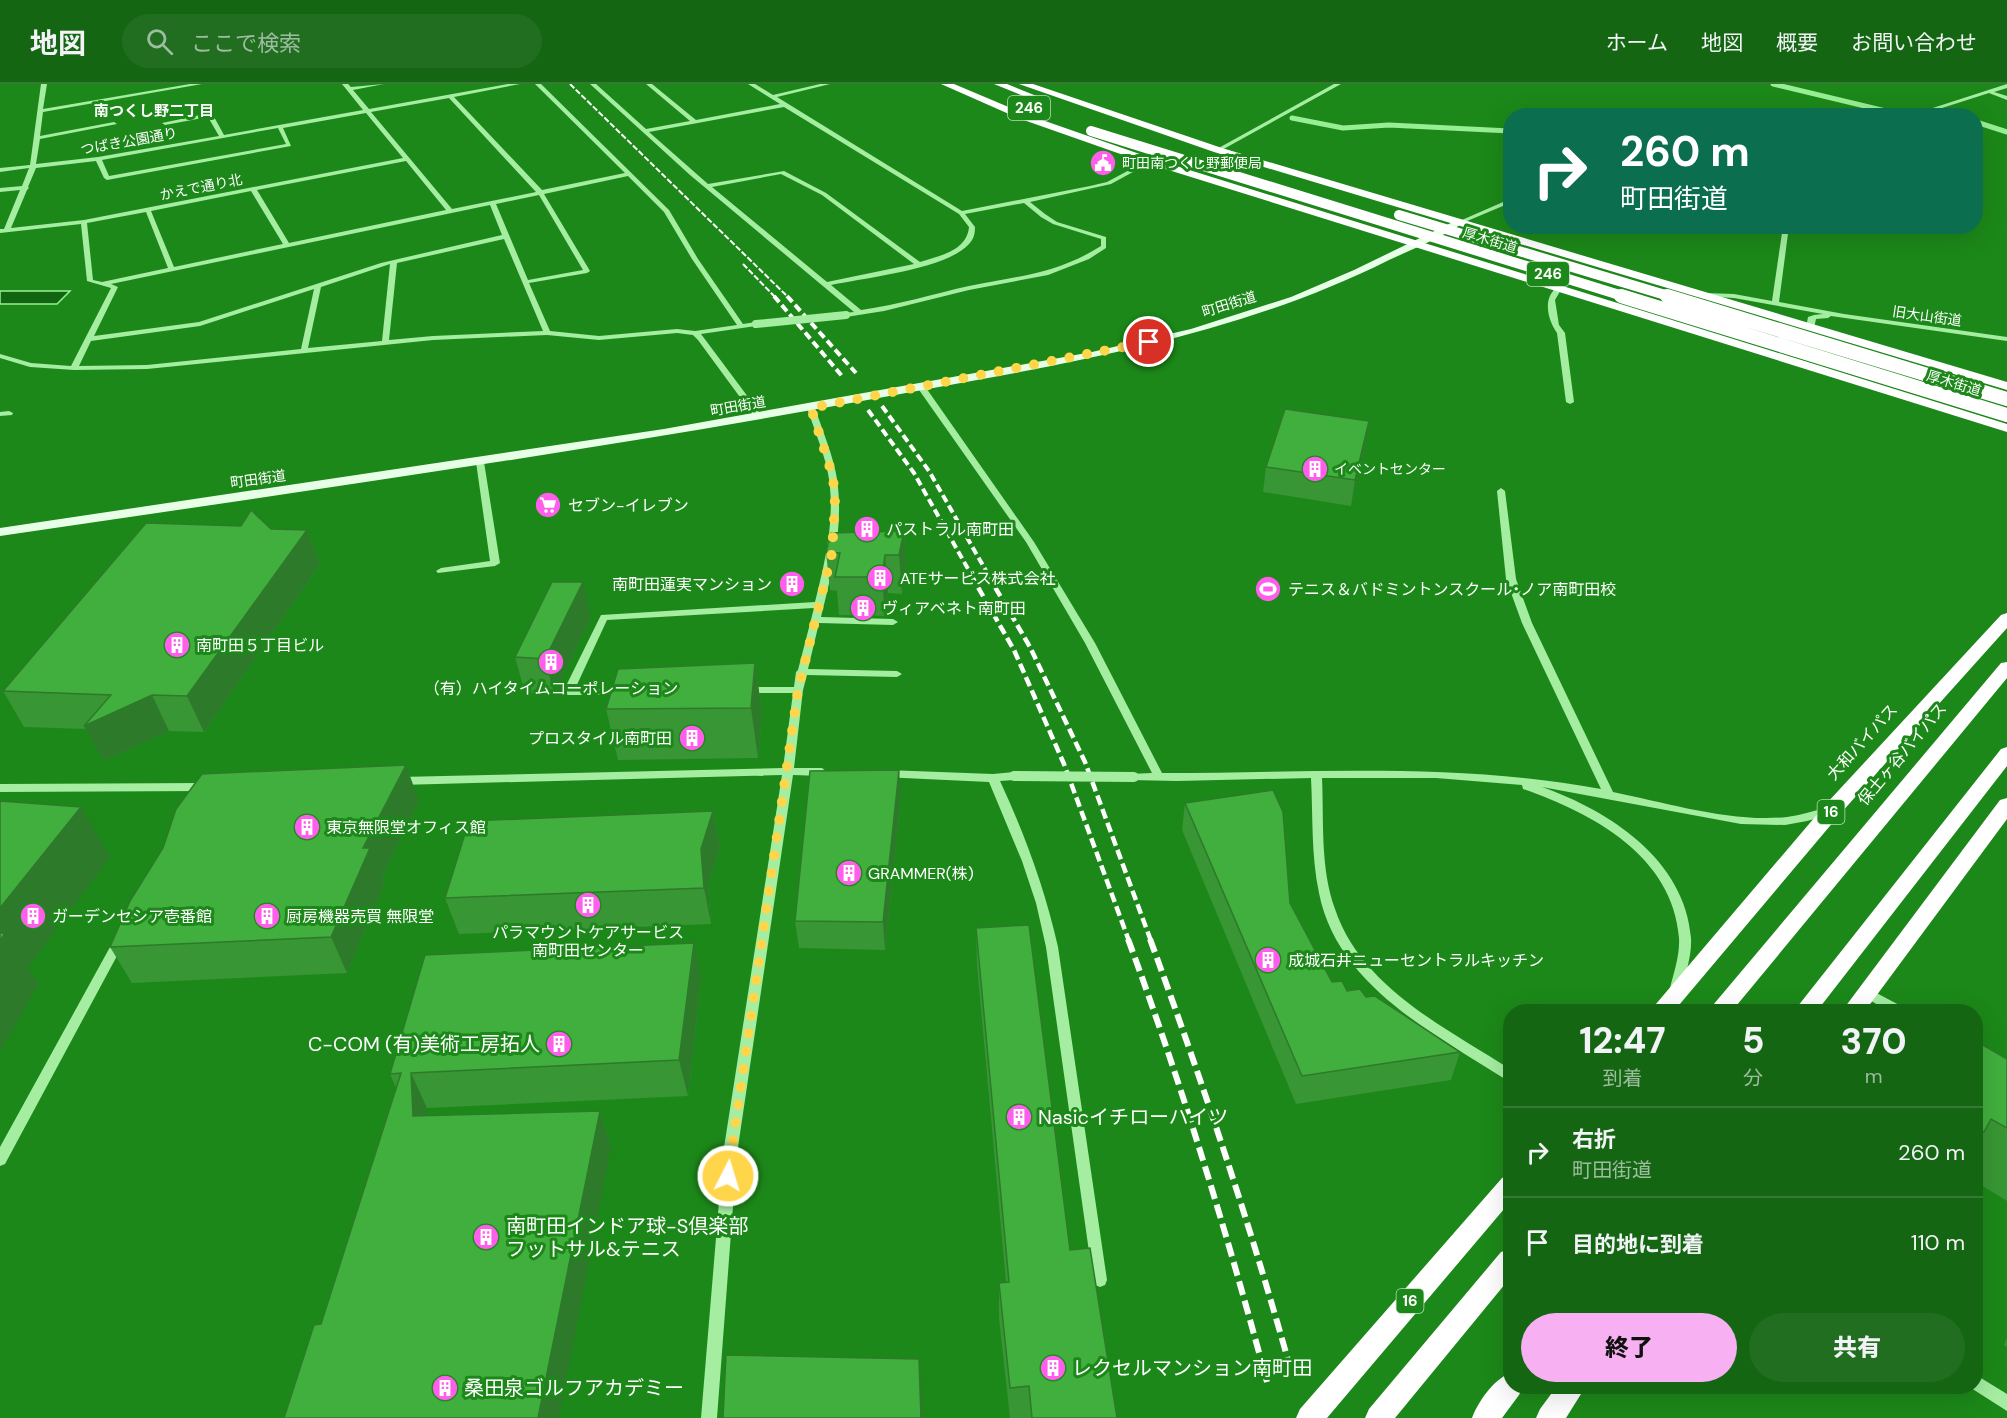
<!DOCTYPE html>
<html lang="ja">
<head>
<meta charset="utf-8">
<style>
  :root { --surface:#156613; --page:#226e21; --text:#f1f3f6; --muted:#9dbda0; --line:#347a33; --accent:#f7b0f1 }
  body { margin:0; font-family:"DM Sans","Noto Sans JP",sans-serif; background:var(--page); color:var(--text); height:100vh; display:flex; flex-direction:column; font-size:22px; white-space:nowrap }
  * { box-sizing:border-box; margin:0 }
  p { font-size:20px; color:var(--muted) }
  .icon { flex:none; width:33px; height:33px; fill:none; stroke:currentColor; stroke-width:2; stroke-linecap:round; stroke-linejoin:round }
  .map { position:relative; flex:1; overflow:hidden }
  .panel { position:absolute; left:1503px; top:920px; width:480px; height:390px; display:flex; flex-direction:column; background:var(--surface); border-radius:24px; box-shadow:0 6px 24px #0002 }
  .panel>* { flex:none }
  .banner { position:absolute; left:1503px; top:24px; width:480px; height:126px; border-radius:24px; box-shadow:0 6px 24px #0002; background:#0b6e4f; color:#fff; overflow:hidden }
  .pin { position:absolute; display:grid; place-items:center; width:51px; height:51px; color:#fff; margin:-26px; border:3px solid #fff; border-radius:50%; box-shadow:0 2px 6px #0007 }
  .me { position:absolute; width:66px; margin:-33px; rotate:5deg; stroke-linejoin:round; filter:drop-shadow(0 0 4px #0008) }
  .turn { display:flex; align-items:center; gap:21px; height:126px; padding:0 18px; font-size:27px }
  .turn .icon { width:78px; height:78px; stroke-width:2.5 }
  .turn b { display:block; font-size:42px; line-height:51px }
  .eta { display:flex; justify-content:space-evenly; align-items:center; height:102px; text-align:center }
  .eta b { font-size:36px; font-weight:800; line-height:42px }
  .action { display:flex; gap:12px; margin-top:auto; padding:12px 18px }
  .action a { flex:1; height:69px; border-radius:36px; background:var(--accent); color:#111; font-size:24px; font-weight:800; line-height:69px; text-align:center }
  .action a+a { background:var(--page); color:var(--text) }
  ul { padding:0; list-style:none }
  li { display:flex; align-items:center; gap:18px; height:90px; padding:0 18px; border-top:2px solid var(--line) }
  li div { flex:1 }
  li b { display:block; font-size:22px }
  li em { font-style:normal }
  header { display:flex; align-items:center; gap:36px; box-sizing:border-box; height:84px; padding:0 30px; background:var(--surface); border-bottom:2px solid var(--line) }
  header strong { font-size:28px }
  nav { display:flex; gap:33px; margin-inline-start:auto; font-size:21px }
  .search { width:420px; height:54px; background:var(--page); display:flex; align-items:center; gap:15px; box-sizing:border-box; padding:0 21px; border-radius:33px; color:var(--muted); font-size:22px }
  .map>svg:first-child { display:block }
  .water { fill:#116510; stroke:#98ef93; stroke-width:1.5 }
  .lines { fill:none; stroke-linecap:round; stroke-linejoin:round }
  .stream { stroke:#98ef93; stroke-width:5 }
  .minor { fill:#a4eda1; fill-rule:evenodd }
  .major { fill:#e7ffe7; fill-rule:evenodd }
  .highway { fill:#fff; fill-rule:evenodd }
  .rail-far3 { stroke:#fff; stroke-width:2; stroke-dasharray:6 2; stroke-linecap:butt }
  .rail-far2 { stroke:#fff; stroke-width:4; stroke-dasharray:8 4; stroke-linecap:butt }
  .rail-far1 { stroke:#fff; stroke-width:4.5; stroke-dasharray:10 4.5; stroke-linecap:butt }
  .rail { stroke:#fff; stroke-width:6; stroke-dasharray:14 6; stroke-linecap:butt }
  .minor-bridge-far1 { stroke:#a4eda1; stroke-width:8 }
  .minor-bridge { stroke:#a4eda1; stroke-width:10 }
  .highway-bridge-far1 { stroke:#fff; stroke-width:10 }
  .highway-bridge { stroke:#fff; stroke-width:14 }
  .wall { fill:#389634 }
  .shaded-wall { fill:#2e7a2b }
  .building { fill:#41af3d; stroke:#2e7a2b; stroke-width:1.5 }
  .route { stroke:#ffd54a; stroke-width:10; stroke-dasharray:0 18 }
  .labels { text-anchor:middle; dominant-baseline:central; stroke-width:6; stroke-linejoin:round; paint-order:stroke }
  .far-street-label { font-size:14px; fill:#fff; stroke:#1c8819 }
  .far-poi-label { font-size:14px; fill:#fff; stroke:#1c8819; text-anchor:start }
  .shield { fill:#1c8819; stroke:#bbdbba; stroke-width:1.5 }
  .shield-label { font-size:15px; font-weight:bold; fill:#fff }
  .far-neighbourhood-label { font-size:15px; font-weight:bold; fill:#fff; stroke:#1c8819 }
  .poi-label { font-size:16px; fill:#fff; stroke:#1c8819; text-anchor:start }
  .street-label { font-size:16px; fill:#fff; stroke:#1c8819 }
  .near-poi-label { font-size:20px; fill:#fff; stroke:#1c8819; text-anchor:start }
</style>
</head>
<body>
<header>
<strong>地図</strong>
<div class="search"><svg class="icon" aria-label="search" viewBox="0 0 24 24"><circle cx="10" cy="10" r="6"/><path d="M15 15l6 6"/></svg>ここで検索</div>
<nav><a>ホーム</a><a>地図</a><a>概要</a><a>お問い合わせ</a></nav>
</header>
<div class="map">
<svg width="2007" height="1334" viewBox="0 0 2007 1334">
  <rect width="100%" height="100%" fill="#1c8819"/>
  <path class="water" d="M0,207h70l-13,13h-57z"/>
  <g class="lines">
    <path class="stream" d="M1773,0l121,29
      M1944,27l12,5
      M1292,34l51,10 46,-3 121,6
      M1976,38l31,10"/>
    <path class="minor" d="M41,0h6l-4,25 147,-25h12l-159,28 -3,24 74,-14 3,2 -77,15 -4,25 62,-7 121,-21 -11,-19 -43,8 -3,-2 48,-10 3,2 11,20 139,-25 -21,-26h6l3,3 33,-3 -31,6 16,19 139,-25h12l-66,13 88,93 83,-17 -90,-89h6l128,126 29,49 45,65 13,-2 4,2 -4,2 -55,8 62,83 -4,2h-3l-58,-79 -5,-5 -16,-2 -78,7 -52,-5 -114,5 -286,29 -73,1 -44,-3 -30,-9v-4l31,9 40,3 40,-78 -24,-7 -6,-57 -81,9v-4h4l16,-39 -20,2v-4l22,-2 7,-18 -29,4v-4l30,-3zM449,14l87,94 -84,17 -81,-97zM366,29l37,45 -319,62 -73,8 16,-38 2,-2 -1,-1 8,-19 60,-7 8,17 3,2 184,-34 -8,-18zM278,44l8,16 -177,32 -7,-16zM406,77l40,49 -157,33 -32,-53zM628,92l36,36 28,47 45,66 -42,6 -18,-2 -78,7 -49,-5 -21,-48 58,-10 3,-2 -46,-77zM251,107l32,53 -109,23 -23,-56zM539,111l44,75 -55,10 -32,-76zM490,121l12,30 -121,28 -182,59 -105,14 24,-49 -7,-3zM146,128l22,56 -66,14 -9,-2 -6,-57zM504,155l39,92 -110,5 -44,4 8,-77zM390,180l-8,77 -74,7 13,-61zM314,205l-13,60 -154,16 -68,1 12,-25 109,-15z
      M590,0h6l50,45 44,-8 -44,-37h6l44,36 84,-16 -32,-20h7l18,11 47,-11h10l-53,13 185,114 128,-25 17,-4 41,-22 5,1 -42,23 -81,18 15,12 12,8 49,15v11l-17,11 -41,16 -79,15 -85,21 -38,6h-3v-4l11,-1 -164,-137zM784,23l175,107 10,13c-2,24 -30,29 -49,35l-94,-69 -42,-22 -76,13 -59,-52zM781,90l41,21 92,69 -87,18 -115,-95zM1024,119l17,14 12,7 48,15v7c-44,28 -83,30 -132,40 -36,8 -71,19 -108,24l-30,-25c33,-7 116,-16 138,-41 5,-5 6,-11 6,-17l-10,-13z
      M1334,0h7l-121,67 -5,-1z
      M2007,0v4l-13,4 13,4v4l-18,-7 -72,23h-9z
      M1510,115v4l-50,21 -5,-1z
      M1783,142h6l-10,76 65,12 163,23v4l-176,-25 -3,2 -12,1 -2,9 -4,2 -4,-2 2,-11 6,-2 9,-1 -89,-16 -31,-2 -1,-1 3,-2 29,1 38,7z
      M1559,202l3,2 -7,12 4,25 6,8 9,69 -4,2 -4,-2 -9,-69c-10,-14 -15,-37 2,-47z
      M918,301h6l110,157 61,101 67,130c147,0 293,-11 439,16l-79,-166 -16,-44 -9,-88 4,-3 4,3 11,88 16,44 81,169c55,11 118,31 174,25 14,-2 27,-6 41,-10l5,4 -1,3 -25,7 -22,4 -44,-1 -199,-37c68,24 143,73 149,151 1,17 -5,34 -9,50l-2,3 -4,2 -4,-2 -2,-3c4,-16 10,-33 9,-50 -6,-82 -87,-125 -156,-149l-1,-4 -86,-7h-114c2,43 -2,90 13,131 26,78 111,119 175,160v11l-5,-1c-72,-46 -168,-94 -186,-186 -8,-38 -6,-77 -8,-115l-134,3 -47,-1 -1,-3 1,-3 22,-1 -67,-130 -59,-101 -109,-155z
      M808,322h3l4,2c7,21 19,50 22,71 7,48 -5,93 -16,138l72,2 5,3 -5,3 -74,-2 -11,46 89,2 5,3 -5,3 -90,-2 -4,15 -9,78h28l5,4 -5,4 -29,-1 -56,379 -20,264h-16l22,-264 59,-379 -382,10 -5,-4 5,-4 383,-9 10,-75h-49l-5,-3 5,-3h50l2,-15 2,-2 16,-62 -207,12 -32,69h49l5,3 -5,3h-56l-5,-3 38,-77 214,-13c10,-40 20,-81 14,-123 -3,-22 -15,-50 -22,-71z
      M9,327l4,2 -1,2 -12,1v-4z
      M477,376h6l1,2 16,101 -5,3 -57,7 -2,-2 5,-3 49,-7 -14,-99z
      M886,686l107,4 21,-2 5,4 -5,4 -14,1c25,54 45,108 58,166l49,333 -2,5 -5,2 -5,-2 -2,-5 -47,-333 -10,-44 -14,-42 -33,-79 -107,-5 -1,-3z
      M204,699l5,4 -5,4 -204,1v-8z
      M119,852l4,2 2,3 -120,223 -5,2v-19l115,-209z
      M1867,904l36,19 2,4h-17l-25,-15 -2,-3 2,-3z
      M1976,1291l31,19v17l-36,-23 -1,-2h6z"/>
    <path class="major" d="M1455,137l8,2c-22,15 -50,26 -74,37 -156,78 -325,104 -494,135 -297,55 -596,97 -895,141v-8l664,-99 428,-77 99,-23 100,-32 63,-27z"/>
    <path class="highway" d="M941,0h13l71,30 129,45 853,265v8l-861,-269 -128,-45z
      M994,0h13l32,13 -8,2z
      M1019,0h14l189,64 785,234v8l-793,-238z
      M2007,529v15l-167,186 -166,197h-24l176,-207 175,-189z
      M2007,578v16l-275,333h-24l293,-348z
      M2007,663v19l-190,245h-23l207,-262z
      M2007,714v21l-142,192h-23l158,-211z
      M1510,1090v28l-183,216h-31l4,-9 202,-231z
      M1510,1165v29l-115,140h-30l4,-9 132,-157z
      M1510,1289v13h13l-4,9 -17,23h-30c6,-16 21,-38 38,-45z
      M1557,1302h29l-20,32h-30l4,-9z"/>
    <path class="rail-far3" d="M570,0l218,213
      M743,180l32,33"/>
    <path class="rail-far2" d="M774,212l68,80
      M787,212l69,77
      M882,322l47,65 60,105
      M868,326l46,63 58,103"/>
    <path class="rail-far1" d="M971,491l43,75 50,114 65,177
      M988,491l42,72 55,115 66,179"/>
    <path class="rail" d="M1128,855c54,146 99,294 139,443
      M1150,855c51,139 98,279 138,421"/>
    <path class="minor-bridge-far1" d="M756,240l90,-9"/>
    <path class="minor-bridge" d="M1014,692l120,1"/>
    <path class="highway-bridge-far1" d="M1091,47l535,166
      M1399,131l273,82"/>
    <path class="highway-bridge" d="M1621,212l386,119
      M1667,212l340,103"/>
  </g>
  <path class="wall" d="M1365,362l-14,60 -88,-14 3,-25z
    M271,445l36,1 13,34 -116,168 -35,-1 -65,30 -18,-32 -62,-2 -21,-36z
    M904,447l2,38 -4,25 -14,-1 -3,23 -46,-1 -2,-24 -7,-1 -4,-38z
    M591,533l-37,77 -29,-1 -10,-36z
    M755,579l7,50 -4,45 -140,2 -12,-51z
    M901,713l-16,153 -86,-2 -4,-27z
    M419,717l-37,76 2,7 -37,89 -215,10 -22,-36z
    M1185,719l105,100 42,79 15,9 19,6 94,55 -9,28 -155,24 -114,-274z
    M713,727l7,36 -12,38 3,39 -252,10 -14,-36z
    M976,844l94,322 47,168h-107l-11,-100v-35l7,-1 -29,-317z
    M701,895l-13,117 -261,12v8l173,-5 11,35 -290,178 75,-236 -6,-14z
    M1976,957l31,18v142l-31,-19z
    M2007,1254v9l-3,-2z"/>
  <path class="shaded-wall" d="M1369,337l-4,25 -14,60 4,-26z
    M307,446l13,34 -116,168 -17,-36z
    M904,447l2,38 -4,25 -3,-39z
    M885,471l3,38 -3,23 -3,-39z
    M583,498l8,35 -37,77 -9,-35z
    M755,579l7,50 -4,45 -7,-50z
    M152,611l17,36 -65,30 -20,-35z
    M406,681l13,36 -37,76 2,7 -37,89 -16,-36 32,-89z
    M899,686l2,27 -16,153 -2,-28z
    M81,723l29,50 -82,110 11,16 -39,69v-144z
    M713,727l7,36 -12,38 3,39 -7,-36 -3,-39z
    M694,859l7,36 -13,117 -9,-36z
    M411,989l16,35 2,44 -16,-36z
    M600,1027l11,35 -52,272h-21z
    M919,1275l3,34 1,25h-2z"/>
  <path class="building" d="M1285,325l84,12 -14,59 -89,-13z
    M251,426l20,19 36,1 -120,166 -35,-1 -68,31 27,-31 -108,-4 143,-168 95,3z
    M904,447l-5,24h-14l-3,22h-47l5,-24 -14,-1 5,-19z
    M552,498h31l-38,77 -30,-2z
    M755,579l-4,45 -145,1 12,-40z
    M406,681l-43,83h7l-39,89 -221,10 20,-46 33,-53 13,-39 26,-35z
    M899,686l-16,152 -88,-1 15,-150z
    M1273,706l10,22 7,91 42,79 10,-1 5,10 13,-2 6,8 9,-1 85,56 -158,24 -117,-273z
    M0,717l81,6 -81,101z
    M713,727l-12,38 3,39 -259,10 24,-77z
    M1029,841l41,325 20,-2 27,170h-85l-3,-32 -19,2 -11,-105 10,-1 -33,-354z
    M0,849h5l-5,8z
    M694,859l-15,117 -268,13 2,43 187,-5 -62,307h-254l30,-93 7,-1 80,-251 -11,1 35,-119z
    M1976,957l31,18v69l-16,-9 -7,13 -8,-5z
    M726,1271l193,4 2,59h-198z"/>
  <g class="lines">
    <path class="route" d="M728,1092l70,-486 34,-137 3,-50 -2,-26 -22,-69 338,-66"/>
  </g>
  <defs>
    <g id="civic-disc" transform="scale(1.35)"><circle r="9.5" fill="#ff5deb" stroke="#1c8819"/><path d="M-.6-6.5H3V-4.5H.6V-3L4-1V1h2V6H-6V1h2V-1L-.6-3ZM-1.2 2.5V6h2.4V2.5Z" fill="#fff"/></g>
    <g id="building-disc" transform="scale(1.35)"><circle r="9.5" fill="#ff5deb" stroke="#1c8819"/><path d="M-4-6H4V6H1V3H-1V6H-4ZM-2.5-4.3h1.7v1.8h-1.7ZM.8-4.3h1.7v1.8H.8ZM-2.5-1h1.7V.8h-1.7ZM.8-1h1.7V.8H.8Z" fill="#fff"/></g>
    <g id="supermarket-disc" transform="scale(1.35)"><circle r="9.5" fill="#ff5deb" stroke="#1c8819"/><path d="M-6-5.5h2.5l.6 2H6L4.5 2H-2.5L-4.4-4H-6ZM-1.5 3.2a1.3 1.3 0 1 0 .1 0ZM3 3.2a1.3 1.3 0 1 0 .1 0Z" fill="#fff"/></g>
    <g id="stadium-disc" transform="scale(1.35)"><circle r="9.5" fill="#ff5deb" stroke="#1c8819"/><path d="M0-5a6.5 5 0 1 0 0 10a6.5 5 0 1 0 0-10ZM-3.5-1.8h7v3.6h-7Z" fill="#fff"/></g>
  </defs>
  <g fill-rule="evenodd">
    <use href="#civic-disc" x="1103" y="79"/>
    <use href="#building-disc" x="1315" y="385"/>
    <use href="#supermarket-disc" x="548" y="421"/>
    <use href="#building-disc" x="867" y="445"/>
    <use href="#building-disc" x="880" y="494"/>
    <use href="#building-disc" x="792" y="500"/>
    <use href="#stadium-disc" x="1268" y="505"/>
    <use href="#building-disc" x="863" y="524"/>
    <use href="#building-disc" x="177" y="561"/>
    <use href="#building-disc" x="551" y="578"/>
    <use href="#building-disc" x="692" y="654"/>
    <use href="#building-disc" x="307" y="743"/>
    <use href="#building-disc" x="849" y="789"/>
    <use href="#building-disc" x="588" y="821"/>
    <use href="#building-disc" x="33" y="832"/>
    <use href="#building-disc" x="267" y="832"/>
    <use href="#building-disc" x="1268" y="876"/>
    <use href="#building-disc" x="559" y="960"/>
    <use href="#building-disc" x="1019" y="1033"/>
    <use href="#building-disc" x="486" y="1153"/>
    <use href="#building-disc" x="1053" y="1284"/>
    <use href="#building-disc" x="445" y="1304"/>
  </g>
  <g class="labels">
    <g class="far-street-label">
      <text transform="translate(129 57) rotate(-10)">つばき公園通り</text>
      <text transform="translate(201 103) rotate(-11)">かえで通り北</text>
      <text transform="translate(1490 156) rotate(17)">厚木街道</text>
      <text transform="translate(1229 220) rotate(-17)">町田街道</text>
      <text transform="translate(1927 232) rotate(8)">旧大山街道</text>
      <text transform="translate(1954 299) rotate(17)">厚木街道</text>
      <text transform="translate(738 322) rotate(-10)">町田街道</text>
      <text transform="translate(258 395) rotate(-8)">町田街道</text>
    </g>
    <g class="far-poi-label">
      <text x="1122" y="79">町田南つくし野郵便局</text>
      <text x="1334" y="385">イベントセンター</text>
    </g>
    <g class="shield">
      <rect x="1008" y="12" width="42" height="24" rx="4.5"/>
      <rect x="1527" y="178" width="42" height="24" rx="4.5"/>
      <rect x="1817.5" y="716" width="27" height="24" rx="4.5"/>
      <rect x="1396.5" y="1205" width="27" height="24" rx="4.5"/>
    </g>
    <g class="shield-label">
      <text x="1029" y="24">246</text>
      <text x="1548" y="190">246</text>
      <text x="1831" y="728">16</text>
      <text x="1410" y="1217">16</text>
    </g>
    <g class="far-neighbourhood-label">
      <text x="154" y="27">南つくし野二丁目</text>
    </g>
    <g class="poi-label">
      <text x="568" y="421">セブン-イレブン</text>
      <text x="886" y="445">パストラル南町田</text>
      <text x="900" y="494">ATEサービス株式会社</text>
      <text x="772" y="500" text-anchor="end">南町田蓮実マンション</text>
      <text x="1288" y="505">テニス＆バドミントンスクール･ノア南町田校</text>
      <text x="882" y="524">ヴィアベネト南町田</text>
      <text x="196" y="561">南町田５丁目ビル</text>
      <text x="551" y="604" text-anchor="middle">（有）ハイタイムコーポレーション</text>
      <text x="672" y="654" text-anchor="end">プロスタイル南町田</text>
      <text x="326" y="743">東京無限堂オフィス館</text>
      <text x="868" y="789">GRAMMER(株)</text>
      <text x="52" y="832">ガーデンセシア壱番館</text>
      <text x="286" y="832">厨房機器売買 無限堂</text>
      <text x="588" y="848" text-anchor="middle">パラマウントケアサービス<tspan x="588" dy="18">南町田センター</tspan></text>
      <text x="1288" y="876">成城石井ニューセントラルキッチン</text>
    </g>
    <g class="street-label">
      <text transform="translate(1862 658) rotate(-48)">大和バイパス</text>
      <text transform="translate(1902 670) rotate(-50)">保土ヶ谷バイパス</text>
    </g>
    <g class="near-poi-label">
      <text x="540" y="960" text-anchor="end">C-COM (有)美術工房拓人</text>
      <text x="1038" y="1033">Nasicイチローハイツ</text>
      <text x="506" y="1142">南町田インドア球-S倶楽部<tspan x="506" dy="23">フットサル&amp;テニス</tspan></text>
      <text x="1072" y="1284">レクセルマンション南町田</text>
      <text x="464" y="1304">桑田泉ゴルフアカデミー</text>
    </g>
  </g>
</svg>
<div class="pin" style="left:1149px;top:258px;background:#d93025"><svg class="icon" aria-label="arrive" viewBox="0 0 24 24"><path d="M6 21V4h12l-3 4 3 4H6"/></svg></div>
<svg class="me" style="left:728px;top:1092px" viewBox="-20 -20 40 40"><circle r="17" fill="#ffd54a" stroke="#fff" stroke-width="3"/><path d="M0-11L8 9 0 5-8 9z" fill="#fff"/></svg>
<div class="banner">
<div class="turn"><svg class="icon" aria-label="right" viewBox="0 0 24 24"><path d="M7 20v-9h11M14 6l5 5-5 5"/></svg><div><b>260 m</b>町田街道</div></div>
</div>
<section class="panel">
<div class="eta">
<div><b>12:47</b><p>到着</p></div>
<div><b>5</b><p>分</p></div>
<div><b>370</b><p>m</p></div>
</div>
<ul>
<li><svg class="icon" aria-label="right" viewBox="0 0 24 24"><path d="M7 20v-9h11M14 6l5 5-5 5"/></svg><div><b>右折</b><p>町田街道</p></div><em>260 m</em></li>
<li><svg class="icon" aria-label="arrive" viewBox="0 0 24 24"><path d="M6 21V4h12l-3 4 3 4H6"/></svg><div><b>目的地に到着</b></div><em>110 m</em></li>
</ul>
<div class="action"><a>終了</a><a>共有</a></div>
</section>
</div>
</body>
</html>
